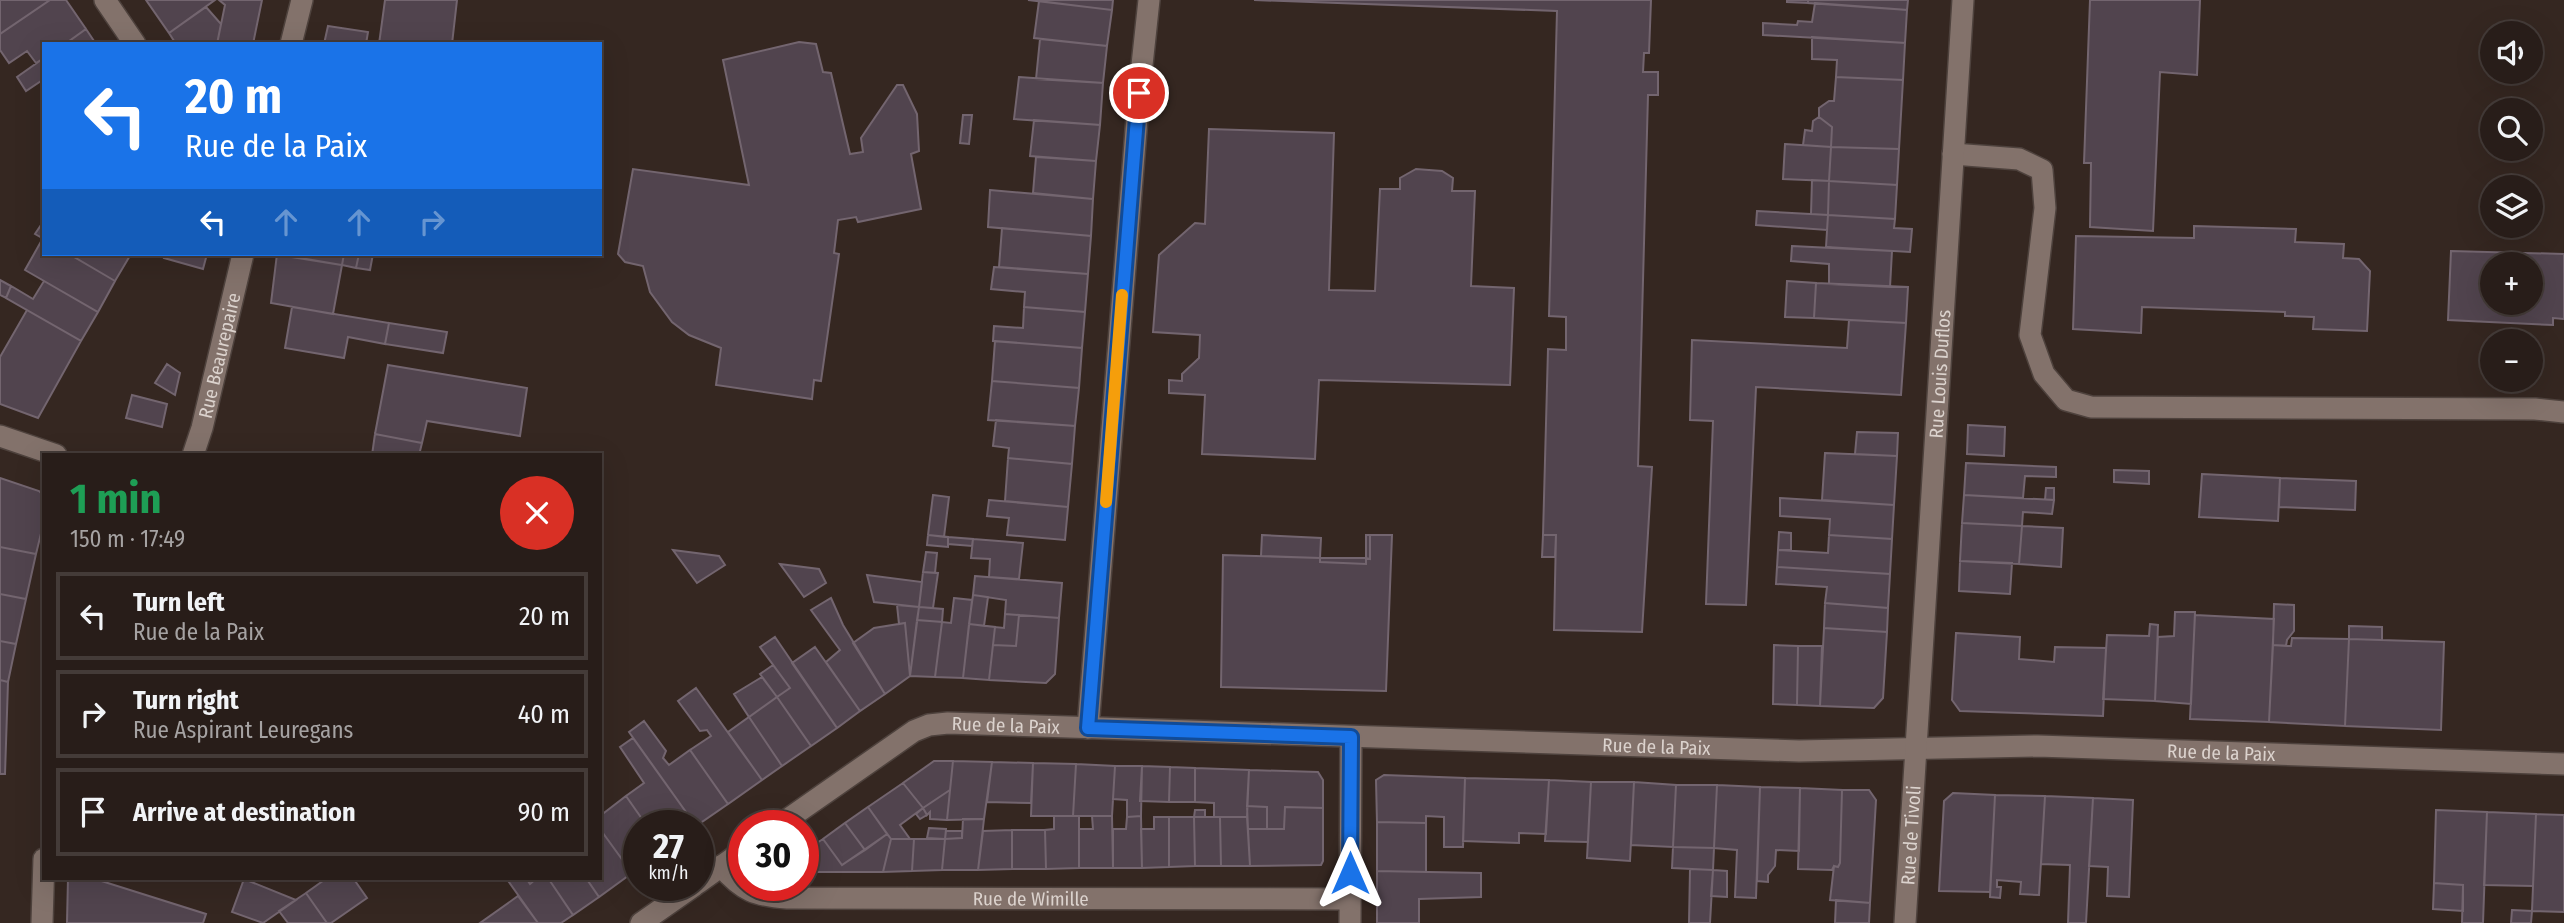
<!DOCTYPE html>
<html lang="en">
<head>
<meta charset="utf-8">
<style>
  :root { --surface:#281d19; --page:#342a26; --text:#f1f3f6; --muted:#a5a2a2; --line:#443b38 }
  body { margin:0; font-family:"Fira Sans Condensed",sans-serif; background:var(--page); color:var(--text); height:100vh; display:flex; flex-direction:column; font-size:26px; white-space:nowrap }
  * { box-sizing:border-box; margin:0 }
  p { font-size:23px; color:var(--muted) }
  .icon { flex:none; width:38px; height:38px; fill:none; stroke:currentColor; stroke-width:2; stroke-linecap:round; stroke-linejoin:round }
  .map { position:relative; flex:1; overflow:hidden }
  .drawer { position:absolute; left:42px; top:453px; width:560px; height:427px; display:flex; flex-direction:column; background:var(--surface); border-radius:0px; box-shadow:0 7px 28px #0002,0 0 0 2px var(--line) }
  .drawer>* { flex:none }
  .banner { position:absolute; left:42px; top:42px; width:560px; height:214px; border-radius:0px; box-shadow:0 7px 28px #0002,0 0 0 2px var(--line); background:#1a73e8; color:#fff; overflow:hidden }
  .controls { position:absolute; left:2480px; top:21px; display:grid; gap:14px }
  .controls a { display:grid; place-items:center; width:63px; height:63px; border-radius:50%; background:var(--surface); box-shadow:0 7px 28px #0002,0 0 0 2px var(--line); font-size:35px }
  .speed { position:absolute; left:623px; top:810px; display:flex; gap:14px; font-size:35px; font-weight:700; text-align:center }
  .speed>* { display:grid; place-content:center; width:91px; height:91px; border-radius:50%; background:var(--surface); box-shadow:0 7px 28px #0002,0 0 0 2px var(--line); line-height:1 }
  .speed small { font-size:18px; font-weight:400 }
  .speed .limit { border:10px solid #d22; background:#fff; color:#111 }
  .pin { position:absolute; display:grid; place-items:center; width:60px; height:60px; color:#fff; margin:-30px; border:4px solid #fff; border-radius:50%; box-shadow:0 2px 7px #0007 }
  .me { position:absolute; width:77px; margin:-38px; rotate:0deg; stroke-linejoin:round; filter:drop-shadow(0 0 5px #0008) }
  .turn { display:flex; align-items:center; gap:24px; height:147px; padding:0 28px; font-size:32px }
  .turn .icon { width:91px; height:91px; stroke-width:2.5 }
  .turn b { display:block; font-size:49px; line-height:60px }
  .lanes { display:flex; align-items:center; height:66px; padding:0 28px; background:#0003; justify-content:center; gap:35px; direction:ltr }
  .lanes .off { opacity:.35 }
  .round { display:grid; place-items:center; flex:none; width:74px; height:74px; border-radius:37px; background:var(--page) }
  .overview { display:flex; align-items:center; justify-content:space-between; height:119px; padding:0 28px }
  h1 { font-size:42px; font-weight:700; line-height:52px; color:#1e9e55 }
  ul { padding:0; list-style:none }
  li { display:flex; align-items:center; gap:21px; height:88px; margin:0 14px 10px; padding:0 14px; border:4px solid var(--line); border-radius:0px }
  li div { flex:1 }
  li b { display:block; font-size:26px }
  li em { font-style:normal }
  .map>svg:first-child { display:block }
  .building { fill:#51444e; stroke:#73656f; stroke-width:2; fill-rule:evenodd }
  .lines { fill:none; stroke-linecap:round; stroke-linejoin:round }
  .lane-casing { stroke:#4e423d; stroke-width:24 }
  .street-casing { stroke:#4e423d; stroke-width:24 }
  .lane { stroke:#83726b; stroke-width:21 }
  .street { stroke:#83726b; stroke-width:21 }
  .route-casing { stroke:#114b97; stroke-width:18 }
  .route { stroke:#1a73e8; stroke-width:12 }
  .slow { stroke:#f59e0b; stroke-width:12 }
  .labels { text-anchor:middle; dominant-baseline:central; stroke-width:7; stroke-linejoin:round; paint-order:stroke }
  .street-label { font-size:19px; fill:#dbd2cd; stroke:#2b1e17 }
</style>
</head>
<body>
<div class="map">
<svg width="2564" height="923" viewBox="0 0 2564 923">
  <rect width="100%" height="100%" fill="#352721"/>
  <path class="building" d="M0,0h50l-50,34z
    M50,0h16l20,29 -21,15h-21v14l-8,5 -9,-12 -18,12 -9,-13v-16z
    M146,0h69l-46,33z
    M219,0h43l-9,44h-36l8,-39z
    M385,0h72l-5,44h-73z
    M1028,0h85l-1,10z
    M1254,0h397l-2,53h-5l-1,19h15v23h-10l-10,371 14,1 -10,165 -88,-2 2,-95h-13l5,-186 18,1v-33l-17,-1 8,-305z
    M1787,0h21v3l-21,-1z
    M1808,0h100l-1,10 -99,-7z
    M2090,0h110l-3,75 -37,-3 -7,159 -63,-4 1,-64h-7z
    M1039,1l73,9 -5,36 -73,-8z
    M1815,3l92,7 -2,33 -142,-8v-12l34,2 1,-4 14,1z
    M206,7l15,17 -4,20h-41l-7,-11z
    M328,26l40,6 -2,12h-42z
    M86,29l10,15h-31z
    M1812,37l93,6 -2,37 -67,-3 1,-17 -25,-1z
    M1040,39l67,7 -4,37 -67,-4z
    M799,42l17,2 7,28 8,1 19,81 13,-2 -2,-14 36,-53h6l14,29 2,37 -8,3 10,55 -63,13 -2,-5 -18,3 -4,33 5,1 -18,127 -7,-1 -2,19 -96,-14 5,-37 -32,-13 -17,-13 -22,-30 -7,-26 -18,-4 -7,-8 15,-85 116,16 -26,-125z
    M44,58v21l-18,12 -9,-14z
    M1019,77l84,6 -3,42 -86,-6z
    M1836,77l67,3 -4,69 -68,-2 1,-20 -13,-10v-9l10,-7h5z
    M963,115h9l-3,29 -9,-1z
    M1819,117l13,10 -1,20 -28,-2 2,-15 7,1 1,-10z
    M1034,120l66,5 -4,36 -66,-5z
    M1209,129l125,4 -5,157 46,1 5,-102h20v-11l16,-9 26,2 11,7 -1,13h23l-4,95 43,2 -4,97 -191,-5 -4,79 -113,-5 3,-59 -36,-2v-13l13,1v-7l17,-16 1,-23 -47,-3 6,-77 36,-32 10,1z
    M1785,144l46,3 -2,34 -46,-2z
    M1831,147l68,2 -2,36 -68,-4z
    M1036,157l60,4 -3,38 -60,-6z
    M1812,180l17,1 -1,34 -17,-1z
    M1829,181l68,4 -2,34 -67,-4z
    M990,190l103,9 -2,37 -103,-9z
    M1757,211l71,4 -1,15 -71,-5z
    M1828,215l67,4 -1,9 18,1 -2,23 -84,-5z
    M43,222h1v17l-9,-5z
    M2194,226l102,3 -1,13 49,2 -1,14 16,1 11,12 -3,60 -54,-2 1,-12 -29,-1v-4l-143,-5 -1,26 -68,-4 3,-93 118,2z
    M1002,228l89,8 -3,38 -89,-7z
    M43,238l1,16h25l46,27 -17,31 -73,-42z
    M1792,246l100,5 -2,36 -61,-3v-20l-38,-3z
    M2451,251l113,3v65l-11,-1v7l-105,-5zM2492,264h38v39h-38z
    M69,254h62l-16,27z
    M165,254h42l-4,15 -39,-11z
    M277,254l65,11 -9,49 -62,-11z
    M286,254h58l-2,11 -57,-9z
    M344,254h15l-3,14 -14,-3z
    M359,254h14l-3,16 -14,-2z
    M994,267l94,7 -3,38 -61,-5 1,-15 -34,-3z
    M0,280l11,6 -5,12 -6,-3z
    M44,281l54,31 -17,29 -75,-43 5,-12 22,13z
    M1787,281l29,2 -2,35 -29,-1z
    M1816,283l92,4 -2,36 -92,-5z
    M292,307l97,16 -4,21 -37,-7 -4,21 -59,-10z
    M1024,307l61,5 -3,36 -89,-7 1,-15 29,2z
    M27,310l54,31 -43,77 -38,-14v-47z
    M1849,320l57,3 -5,72 -145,-8 -10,218 -40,-1 7,-183 -23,-1 2,-80 155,8z
    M389,323l58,9 -4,21 -58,-9z
    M995,341l87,7 -3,40 -87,-7z
    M167,364l13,9 -5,22 -20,-12z
    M388,365l139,23 -7,48 -93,-15 -5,22 -47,-9z
    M992,381l87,7 -4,38 -87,-6z
    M132,395l35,9 -5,23 -36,-9z
    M996,420l79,6 -3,38 -64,-6 1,-10 -16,-2z
    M1968,425l37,2 -1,29 -37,-2z
    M1857,432l41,1 -1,23 -42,-2z
    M375,434l47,9 -3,12h-47z
    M1825,453l72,3 -3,49 -72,-5z
    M1008,458l64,6 -4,43 -63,-6z
    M1966,463l90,4v10l-31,-1 -2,22 -59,-3z
    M2114,470l35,1v13l-35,-2z
    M2202,474l78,4 -2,43 -79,-4z
    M0,478l39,13 5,5v25l-8,33 -36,-7z
    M2280,478l76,3 -1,29 -76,-3z
    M2046,488h8v12h-9z
    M933,495l16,2 -5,40 -16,-2z
    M1964,495l90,5 -2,14 -29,-2 -1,14 -60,-3z
    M1780,498l114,7 -2,34 -63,-4 1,-16 -50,-3z
    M989,500l79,7 -3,33 -58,-5 2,-17 -22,-2z
    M1962,523l60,3 -3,38 -59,-3z
    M2022,526l41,2 -2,39 -42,-3z
    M1779,532l12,1v17h-13z
    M928,535l20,2v10l-21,-2z
    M1262,535l59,3 -1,20 -59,-2z
    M1366,535h4v24l-4,-1z
    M1370,535h22l-6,156 -165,-4 2,-132 97,3v4l46,2v-6l4,1z
    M1543,535h13l-1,22h-13z
    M1829,535l63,4 -2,35 -113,-7 1,-17 50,3z
    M948,537l25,2 -1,7 -24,-2z
    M973,539l50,4 -4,36 -30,-2 1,-18 -19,-1z
    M0,547l36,7 -10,45 -26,-5z
    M673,550l46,6 6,9 -28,18z
    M926,552l11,1 -2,20 -12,-1z
    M1320,558h46v6l-46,-2z
    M1960,561l52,2 -2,31 -51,-3z
    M780,564l39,5 7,14 -22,14z
    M1777,567l113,7 -2,34 -63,-5 2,-16 -51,-3z
    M923,572l15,1 -5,35 -14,-1z
    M867,575l55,7 -3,25 -45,-5z
    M975,576l87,7 -3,35 -54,-4 1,-14 -33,-5z
    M0,594l26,5 -10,45 -16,-3z
    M973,595l15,2 -4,29 -15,-2z
    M831,598l12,27 42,69 -25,17 -34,-49 14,-12 -29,-40z
    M954,598l18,2 -9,78 -28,-1 7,-55 9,1z
    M1825,603l63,5 -1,24 -63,-4z
    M2274,604l20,1v26l-7,9 -1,6 -13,-1z
    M897,605l22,2 -9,69 -5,-53 -6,1z
    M919,607l24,2 -1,13 -25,-2z
    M2175,612h20l-4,92 -36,-3 3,-64 16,-1z
    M1005,614l14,1 -3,31 -23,-1 2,-18 9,1z
    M1019,615l40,3 -4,56 -9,9 -57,-3 4,-35 23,1z
    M2195,615l79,4 -5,103 -79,-3z
    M917,620l25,2 -7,55 -25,-1z
    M905,623l5,53 -25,18 -32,-51 21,-15z
    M969,624l26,3 -6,53 -26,-2z
    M2150,624l8,1 -3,76 -52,-2 4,-64 42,1z
    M2349,626l33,1v13l-33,-1z
    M1824,628l63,4 -4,66 -9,10 -54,-2z
    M1956,633l64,4 -1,22 35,3 1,-15 51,1 -3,68 -143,-5 -8,-11z
    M775,637l62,91 -26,18 -34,-49 13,-9 -30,-41z
    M2292,638l57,1 -4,87 -76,-4 4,-77 18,1z
    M2349,639l95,3 -3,88 -96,-4z
    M0,641l16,3 -8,38 -8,-2z
    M1774,645l24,1 -1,59 -24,-1z
    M1798,646h24l-2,60 -23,-1z
    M815,647l45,64 -23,17 -45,-65z
    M773,665l17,23 -13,9 -17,-23z
    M762,677l15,20 -28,20 -15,-23z
    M0,680l8,2 -3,92h-5z
    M696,688l66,92 -34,24 -38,-54 21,-14 -4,-6 -7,1 -22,-30z
    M777,697l34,49 -29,20 -33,-49z
    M749,717l33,49 -20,14 -34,-48z
    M644,721l22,30 -3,7 6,7 21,-15 38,54 -32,22 -67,-94z
    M633,738l63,88h-49l-21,-30 18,-13 -24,-36z
    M934,761h19l-3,29 -27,18 -20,-25z
    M953,761l39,1 -8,57 -37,1z
    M992,762l41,1 -2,40 -44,-1z
    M1033,763l43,1 -3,52h-42z
    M1076,764l39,2 -3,50h-39z
    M1115,766h27l-1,50 -14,1v-17l-14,-1z
    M1142,766l28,1 -1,35 -29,-1z
    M1170,767l25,1v34h-26z
    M1195,768l54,2 -2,47h-33v-14l-19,-1z
    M1249,770l69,2 5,8v28l-38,-1 -1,22h-17v-22l-20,-1z
    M1384,775l81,3 -2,69h-19v-30l-18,-1v7l-49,-1 -1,-42z
    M1465,778l84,2 -3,54 -27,-1v10l-56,-2z
    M1549,780l42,2 -3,60 -43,-1z
    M1591,782h43l-4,79 -43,-3z
    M1634,782l42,3 -3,62 -42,-2z
    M903,783l20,25 -23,17 10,14h-19l-23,-32z
    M1676,785h41l-3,63 -41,-1z
    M1717,785l43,2 -4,111 -21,-1 2,-47 -23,-2z
    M1760,787l40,1 -1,63 -23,-1 -1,16 -7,9v7l-11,-1z
    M1800,788l42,2 -2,73 -2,4 -4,-1 -2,4 -34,-1z
    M950,790l-3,30 -17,-1v-7l-3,3 -4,-7z
    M1842,790h27l7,10 -6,103 -40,-3 4,-34 4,1 2,-4z
    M1953,793l42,2 -5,97 -51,-1 5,-90z
    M1995,795l50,1 -6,99 -19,-1 1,-12 -24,-2v7h4l-1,11 -10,-1z
    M626,796l21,30h-8v42l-7,5 -32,-44v-13z
    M2045,796l48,2 -7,125h-18l2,-58 -29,-1z
    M2093,798l40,2 -4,97 -22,-1 1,-29 -19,-1z
    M1247,806l20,1v22h-19z
    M868,807l19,27 -22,16 -20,-27z
    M1285,807l38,1v53l-2,4 -71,1 -2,-37h36z
    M923,808l4,7 -7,4 -4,-5z
    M1195,810h10v7h-11z
    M2436,810l51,2 -4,111h-21l1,-38 -29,-2z
    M2487,812l49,2 -3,72 -49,-1z
    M2536,814l28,1v97l-32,-1z
    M1054,816h25v52l-33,1 -1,-39 9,-1z
    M1092,816h20l1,52h-34v-39h14z
    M1141,816l1,52h-29v-39h13l1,-12z
    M1154,817h15v50l-27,1 -1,-39h13z
    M1169,817h25l1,49 -26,1z
    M1194,817h26l1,49h-26z
    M1220,817h27l3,49h-29z
    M963,819h21l-6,51h-36l3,-31 17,-1z
    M1377,822l49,1v49l-49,-1z
    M845,823l20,27 -23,15 -19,-26z
    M929,828l17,1 -1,10 -18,-1z
    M600,829l32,44 -33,24 -13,-19h14z
    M1012,830v39l-34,1 5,-39z
    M1012,830h33l1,39h-34z
    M946,831h16v7l-17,1z
    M887,834l4,5 -8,33h-80v-20l20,-13 19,26z
    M891,839h23l-2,32 -29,1z
    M914,839h31l-3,31 -30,1z
    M1673,847l41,1 -1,22 -41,-2z
    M1690,869l23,1 -3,53h-21z
    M1713,870l14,1v26l-16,-1z
    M1377,871l104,2v24l-62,2v24h-42z
    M68,878h24l114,36 -3,9h-136z
    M327,878h26l14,20 -36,25h-4l-21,-30z
    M506,878h20l4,6 7,-6h11l25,37 -12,8h-23z
    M548,878h38l13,19 -26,18z
    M244,879l52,21 -33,23 -31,-11z
    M2434,883l29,2v26l-30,-2z
    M306,893l21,30h-39l-9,-12z
    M518,896l20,27h-58z
    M1836,900l34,3 -1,20h-34z
    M2512,910l20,1 -1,12h-20z"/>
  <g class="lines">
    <g class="lane-casing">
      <path id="lane" d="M1953,154l66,5 23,11 3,38 -15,127 14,39 22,26 25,7 444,2 29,3"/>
    </g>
    <g class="street-casing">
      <g id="street">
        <path d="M105,0l30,44"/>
        <path d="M291,44l11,-44"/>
        <path d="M0,436l56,19"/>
        <path id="s1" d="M193,455l9,-27 41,-174"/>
        <path d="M1088,728l51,-635 10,-93"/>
        <path id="s2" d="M778,826l136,-95 15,-6 19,-2 851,28 239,-5 526,18"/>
        <path id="s3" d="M721,866c21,25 35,30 66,32l563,1"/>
        <path d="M698,883l46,-33"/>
        <path d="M42,923l2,-64"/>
        <path d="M641,923l53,-37"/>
        <path d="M1350,923l1,-186"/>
        <path id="s4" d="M1905,923l58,-923"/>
      </g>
    </g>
    <use href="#lane" class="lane"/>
    <use href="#street" class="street"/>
  </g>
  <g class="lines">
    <g class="route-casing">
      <path id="route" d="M1139,93l-51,635 263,9 -1,136"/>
    </g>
    <use href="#route" class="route"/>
    <path class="slow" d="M1106,502l16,-207"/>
  </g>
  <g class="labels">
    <g class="street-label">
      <text stroke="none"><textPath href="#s1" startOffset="103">Rue Beaurepaire</textPath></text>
      <text stroke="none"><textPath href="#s4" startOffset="550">Rue Louis Duflos</textPath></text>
      <text stroke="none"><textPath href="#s2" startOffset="259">Rue de la Paix</textPath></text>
      <text stroke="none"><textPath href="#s2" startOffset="910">Rue de la Paix</textPath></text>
      <text stroke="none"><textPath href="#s2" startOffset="1475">Rue de la Paix</textPath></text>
      <text stroke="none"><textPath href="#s4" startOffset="88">Rue de Tivoli</textPath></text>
      <text stroke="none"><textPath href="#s3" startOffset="320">Rue de Wimille</textPath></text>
    </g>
  </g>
</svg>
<div class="controls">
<a><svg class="icon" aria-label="sound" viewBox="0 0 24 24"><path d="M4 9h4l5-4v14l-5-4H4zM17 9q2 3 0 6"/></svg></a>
<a><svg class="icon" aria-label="search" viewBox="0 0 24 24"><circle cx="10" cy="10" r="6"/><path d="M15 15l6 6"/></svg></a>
<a><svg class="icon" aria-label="layers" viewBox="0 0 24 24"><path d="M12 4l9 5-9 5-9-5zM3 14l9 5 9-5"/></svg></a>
<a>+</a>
<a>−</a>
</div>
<div class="speed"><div>27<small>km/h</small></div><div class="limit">30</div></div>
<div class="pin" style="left:1139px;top:93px;background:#d93025"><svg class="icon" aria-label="arrive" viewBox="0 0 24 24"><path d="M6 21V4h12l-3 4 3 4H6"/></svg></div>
<svg class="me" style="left:1350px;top:873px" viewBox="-20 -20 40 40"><path d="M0-17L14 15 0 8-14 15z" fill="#1a73e8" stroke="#fff" stroke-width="4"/></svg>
<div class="banner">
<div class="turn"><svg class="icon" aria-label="left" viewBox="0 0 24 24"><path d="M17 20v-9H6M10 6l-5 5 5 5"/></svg><div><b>20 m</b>Rue de la Paix</div></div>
<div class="lanes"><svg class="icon" aria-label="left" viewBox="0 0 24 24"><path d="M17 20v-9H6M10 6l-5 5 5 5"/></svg><svg class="icon off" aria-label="ahead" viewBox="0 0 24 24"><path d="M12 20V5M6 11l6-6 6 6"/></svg><svg class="icon off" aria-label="ahead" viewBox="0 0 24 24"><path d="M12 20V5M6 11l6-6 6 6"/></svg><svg class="icon off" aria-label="right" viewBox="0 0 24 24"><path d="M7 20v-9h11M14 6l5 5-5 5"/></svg></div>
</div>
<section class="drawer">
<div class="overview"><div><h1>1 min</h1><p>150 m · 17:49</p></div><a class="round" style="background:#d93025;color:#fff"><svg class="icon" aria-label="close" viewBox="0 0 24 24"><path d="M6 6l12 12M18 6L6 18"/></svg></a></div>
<ul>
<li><svg class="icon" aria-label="left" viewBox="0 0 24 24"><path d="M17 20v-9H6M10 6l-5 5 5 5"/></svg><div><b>Turn left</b><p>Rue de la Paix</p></div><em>20 m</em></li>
<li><svg class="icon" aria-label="right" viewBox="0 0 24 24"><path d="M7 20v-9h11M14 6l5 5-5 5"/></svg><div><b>Turn right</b><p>Rue Aspirant Leuregans</p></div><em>40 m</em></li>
<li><svg class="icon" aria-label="arrive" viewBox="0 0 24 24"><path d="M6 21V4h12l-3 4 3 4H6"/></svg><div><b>Arrive at destination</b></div><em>90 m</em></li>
</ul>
</section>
</div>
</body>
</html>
